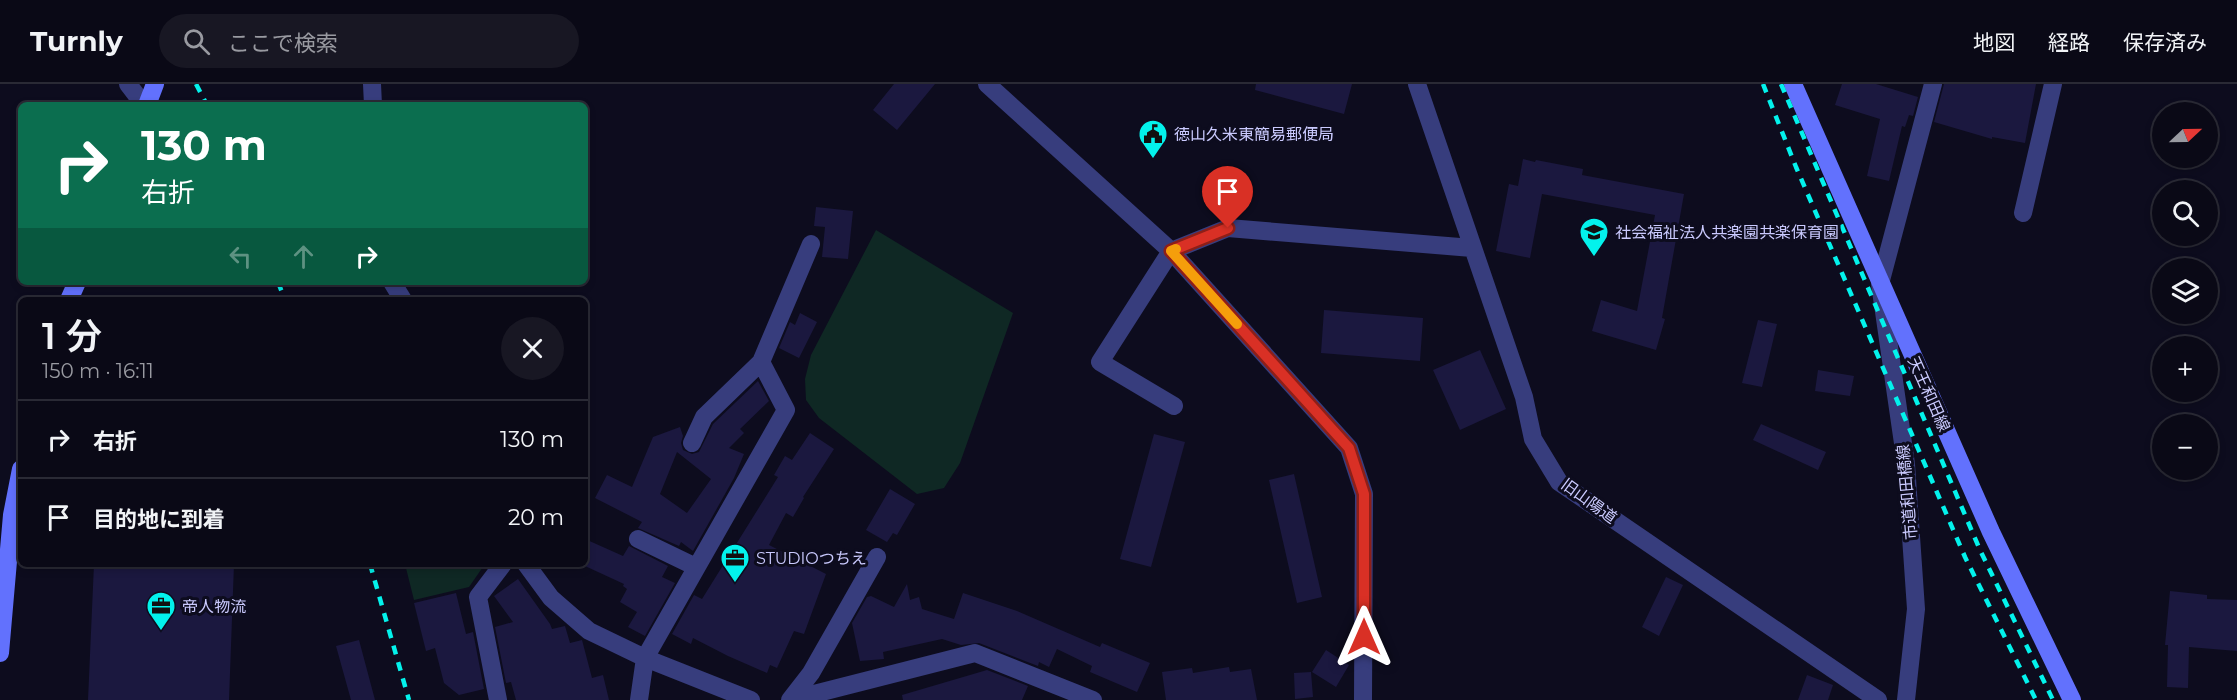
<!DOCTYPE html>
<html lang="ja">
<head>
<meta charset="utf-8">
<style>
  :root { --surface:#0a0916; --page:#181723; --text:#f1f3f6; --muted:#999aa1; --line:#2a2a35 }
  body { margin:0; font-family:Montserrat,"Noto Sans JP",sans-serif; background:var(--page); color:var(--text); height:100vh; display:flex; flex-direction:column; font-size:22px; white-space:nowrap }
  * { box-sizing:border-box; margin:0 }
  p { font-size:20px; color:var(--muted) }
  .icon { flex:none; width:33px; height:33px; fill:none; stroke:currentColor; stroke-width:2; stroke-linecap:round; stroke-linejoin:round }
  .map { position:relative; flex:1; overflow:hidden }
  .side { position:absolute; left:18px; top:213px; width:570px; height:270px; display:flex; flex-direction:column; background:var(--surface); border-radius:9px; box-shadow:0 3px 9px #0003,0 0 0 2px var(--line) }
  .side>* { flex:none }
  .banner { position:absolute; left:18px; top:18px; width:570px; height:183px; border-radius:9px; box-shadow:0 3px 9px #0003,0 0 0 2px var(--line); background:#0b6e4f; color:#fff; overflow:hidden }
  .needle { width:39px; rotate:68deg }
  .buttons { position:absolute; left:2152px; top:18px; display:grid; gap:12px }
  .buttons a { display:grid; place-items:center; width:66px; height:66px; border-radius:50%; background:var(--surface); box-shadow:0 3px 9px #0003,0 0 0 2px var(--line); font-size:30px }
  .pin { position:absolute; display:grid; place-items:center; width:51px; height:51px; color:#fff; margin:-62px -26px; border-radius:50% 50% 50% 0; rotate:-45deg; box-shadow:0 0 6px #0007 }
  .pin .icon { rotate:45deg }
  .me { position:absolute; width:66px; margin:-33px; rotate:0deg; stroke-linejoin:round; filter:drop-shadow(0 0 4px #0008) }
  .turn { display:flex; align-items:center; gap:21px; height:126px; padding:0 24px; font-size:27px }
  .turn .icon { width:78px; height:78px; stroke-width:2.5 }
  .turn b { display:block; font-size:42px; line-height:51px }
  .lanes { display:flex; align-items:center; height:57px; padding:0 24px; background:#0003; justify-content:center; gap:30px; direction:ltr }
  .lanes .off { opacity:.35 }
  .round { display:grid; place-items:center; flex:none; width:63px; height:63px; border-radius:32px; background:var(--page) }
  .overview { display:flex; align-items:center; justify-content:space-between; height:102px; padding:0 24px }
  h1 { font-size:36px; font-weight:600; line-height:45px }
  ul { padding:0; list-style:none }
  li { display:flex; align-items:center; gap:18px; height:78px; padding:0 24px; border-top:2px solid var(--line) }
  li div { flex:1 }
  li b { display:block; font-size:22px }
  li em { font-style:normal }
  header { display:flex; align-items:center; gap:36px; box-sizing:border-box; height:84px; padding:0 30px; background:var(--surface); border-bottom:2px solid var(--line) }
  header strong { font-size:28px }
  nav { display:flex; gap:33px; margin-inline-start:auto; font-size:21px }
  .search { width:420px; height:54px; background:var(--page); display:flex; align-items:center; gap:15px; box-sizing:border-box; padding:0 21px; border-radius:33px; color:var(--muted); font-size:22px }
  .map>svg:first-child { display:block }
  .green { fill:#0f2824 }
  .building { fill:#1b183f; fill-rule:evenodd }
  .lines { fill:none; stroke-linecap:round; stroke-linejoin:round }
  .street { stroke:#373d7d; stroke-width:18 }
  .secondary { stroke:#6271fd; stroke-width:18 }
  .rail { stroke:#03f2ec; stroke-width:4.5; stroke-dasharray:9 8; stroke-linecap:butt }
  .route-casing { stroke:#8d1f18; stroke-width:15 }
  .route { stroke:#d93025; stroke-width:10 }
  .slow { stroke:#f59e0b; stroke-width:10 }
  .labels { text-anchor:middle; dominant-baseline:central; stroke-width:6; stroke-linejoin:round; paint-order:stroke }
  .poi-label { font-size:16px; fill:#cacafe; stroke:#0d0c1e; text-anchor:start }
  .street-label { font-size:16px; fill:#cacafe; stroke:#0d0c1e }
</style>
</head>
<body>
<header>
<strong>Turnly</strong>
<div class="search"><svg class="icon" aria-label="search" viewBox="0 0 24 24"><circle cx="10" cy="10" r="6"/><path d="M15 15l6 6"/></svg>ここで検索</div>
<nav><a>地図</a><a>経路</a><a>保存済み</a></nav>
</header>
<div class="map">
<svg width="2237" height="616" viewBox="0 0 2237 616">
  <rect width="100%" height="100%" fill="#0d0c1e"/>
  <path class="green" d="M876,146l137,83 -53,150 -16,25 -27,6 -98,-76 -13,-18 -1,-21 6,-24z
    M405,480h80l-16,23 -55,13z"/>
  <path class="building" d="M894,0h41l-38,46 -24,-20z
    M1256,0h96l-8,30 -89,-24z
    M1842,0h34l42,13 -5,19 -4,-1 -4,12 -3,-1 -13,55 -22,-5 13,-57 -45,-14z
    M1944,0h92l-11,59 -33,-6v2l-58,-17z
    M1523,75l12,3 1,-2 47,9 -1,6 102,19 -22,124 3,1 -9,31 -64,-19 9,-31 36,11 18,-96 -113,-21 -12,64 -34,-7 13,-67 9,2z
    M816,123l37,4 -5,48 -26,-2 3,-30 -11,-1z
    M1324,226l99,8 -3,43 -99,-8z
    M800,229l17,9 -18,36 -20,-10 11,-26 5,3z
    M1758,236l19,4 -15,63 -20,-4z
    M1480,266l26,59 -46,21 -27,-60z
    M1818,286l36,6 -4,20 -35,-5z
    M758,297l11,20 -29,28 4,4 -15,15 15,6 -10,24 -41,73 -12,-9 -2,4 -41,-18 4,-6 -47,-24 12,-23 25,12 21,-50 27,-10 3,9 -2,7 2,7 9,4 7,-2 14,-28zM677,368l34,27 -24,34 -27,-19z
    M1761,340l65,28 -8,18 -65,-30z
    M810,349l24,16 -31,48 1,1 -11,19 -7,-4 -17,32 57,29 -22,60 -10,-3 -17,37 -7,-3 -3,8 -39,-17 -35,-18 -2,6 -19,-10 22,-39 8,4 76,-122 -4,-2 11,-19 7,4z
    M1154,350l31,8 -34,125 -31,-8z
    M1294,390l28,123 -25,6 -28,-123z
    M890,405l25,15 -18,31 -4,-2 -6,9 -21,-12z
    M585,455l38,17 6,-10 39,20 -6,11 13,6 -30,53 -17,-9 9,-15 -17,-10 7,-13 -4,-3 1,-2 -39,-18z
    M94,480h140l-5,136h-141z
    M1666,493l17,8 -24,51 -17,-9z
    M518,495l32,45 2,5 13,-3 5,17 12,-3 10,38 11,-3 6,25h-93l-5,-18 -5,1 -11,-56 18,-5 -19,-26z
    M907,500l3,16 9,-3 3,12 32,10 9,-26 54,18 83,36 2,-4 48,20 -13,29 -47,-20 2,-6 -35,-17 -8,18 -10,-5 -1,4 -59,-23 -18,2 -19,-6 -59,13 1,7 -24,2 -8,-38 15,-26 4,-1 23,11z
    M2170,507l37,4v4l30,1v51l-48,-4 -1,41 -21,-1 1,-42h-3z
    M456,509l10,41 7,-2 11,57 -25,6 -15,-12 -9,-35 -9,3 -12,-48z
    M359,556l16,60h-24l-15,-54z
    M1326,566l23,15 -13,22 -24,-15z
    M1229,583l1,5 21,-3 6,31h-91l-4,-28 30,-4 1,5z
    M987,586l41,16 -6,14h-119l-1,-5z
    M1311,588l2,25 -18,2 -1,-26z
    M1807,591l26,10 -5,15h-30z"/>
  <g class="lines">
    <path class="street" d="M128,0l16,21
      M372,0l1,21
      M987,0l184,167 178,197 15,46 -1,206
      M1417,0l107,313 9,42 26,43 319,218
      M2023,129l30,-129
      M392,198l11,18
      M1174,322l-74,-44 71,-111 57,-23 244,20
      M692,359l12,-26 57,-55
      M638,455l58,28
      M526,480l25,34 38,33 56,27 106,42
      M498,616l-20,-103 25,-33
      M639,616l6,-42 141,-248 -25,-48 50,-118
      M790,616l21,-27 66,-116
      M802,616l12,-6 161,-41 118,47
      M1906,616l10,-91 -10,-145 -26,-180 53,-200"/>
    <path class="secondary" d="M1793,0l198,448 81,168
      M147,21l8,-21
      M69,216l8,-18
      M0,569l12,-138 9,-46"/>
    <path class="rail" d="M196,0l11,21
      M1763,0l33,83 169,390 71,143
      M1781,0l199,466 73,150
      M278,198l7,18
      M370,480l39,136"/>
  </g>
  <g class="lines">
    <g class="route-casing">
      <path id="route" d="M1228,144l-57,23 178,197 15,46v143"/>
    </g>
    <use href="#route" class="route"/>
    <path class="slow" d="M1176,165l-5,2 66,73"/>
  </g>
  <defs>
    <g id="civic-pin" transform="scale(1.5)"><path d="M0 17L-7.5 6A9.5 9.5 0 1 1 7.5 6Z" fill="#03f2ec" stroke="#0d0c1e"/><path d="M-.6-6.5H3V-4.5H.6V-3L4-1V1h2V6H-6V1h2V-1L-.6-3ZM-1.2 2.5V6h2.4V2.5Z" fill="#111"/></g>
    <g id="school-pin" transform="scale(1.5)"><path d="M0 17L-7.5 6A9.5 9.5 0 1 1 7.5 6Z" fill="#03f2ec" stroke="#0d0c1e"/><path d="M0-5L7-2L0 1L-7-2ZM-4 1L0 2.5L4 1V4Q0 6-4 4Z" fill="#111"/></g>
    <g id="office-pin" transform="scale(1.5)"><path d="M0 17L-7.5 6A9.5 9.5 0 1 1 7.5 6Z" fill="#03f2ec" stroke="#0d0c1e"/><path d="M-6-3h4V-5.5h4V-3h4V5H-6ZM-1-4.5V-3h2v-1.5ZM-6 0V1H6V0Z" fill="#111"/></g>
  </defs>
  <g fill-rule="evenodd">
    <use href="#civic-pin" x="1153" y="50"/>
    <use href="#school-pin" x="1594" y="148"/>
    <use href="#office-pin" x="735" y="474"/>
    <use href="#office-pin" x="161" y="522"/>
  </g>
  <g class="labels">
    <g class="poi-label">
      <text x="1174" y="50">徳山久米東簡易郵便局</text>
      <text x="1615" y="148">社会福祉法人共楽園共楽保育園</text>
      <text x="756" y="474">STUDIOつちえ</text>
      <text x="182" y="522">帝人物流</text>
    </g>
    <g class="street-label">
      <text transform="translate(1929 310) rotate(66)">天王和田線</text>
      <text transform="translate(1907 408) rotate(-95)">市道和田橋線</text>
      <text transform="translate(1589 417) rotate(36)">旧山陽道</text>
    </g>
  </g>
</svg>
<div class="buttons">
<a><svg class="needle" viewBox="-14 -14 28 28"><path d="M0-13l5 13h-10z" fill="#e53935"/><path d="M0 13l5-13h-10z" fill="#999aa1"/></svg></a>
<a><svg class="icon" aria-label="search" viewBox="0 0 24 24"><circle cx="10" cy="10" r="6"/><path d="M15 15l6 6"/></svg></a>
<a><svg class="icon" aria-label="layers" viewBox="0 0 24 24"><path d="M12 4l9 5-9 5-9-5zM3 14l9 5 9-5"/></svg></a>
<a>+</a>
<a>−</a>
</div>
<div class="pin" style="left:1228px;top:144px;background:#d93025"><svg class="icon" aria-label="arrive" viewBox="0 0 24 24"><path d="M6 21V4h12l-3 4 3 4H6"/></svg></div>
<svg class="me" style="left:1364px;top:553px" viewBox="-20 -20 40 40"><path d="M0-17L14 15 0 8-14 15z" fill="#d93025" stroke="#fff" stroke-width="4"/></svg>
<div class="banner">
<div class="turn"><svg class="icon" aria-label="right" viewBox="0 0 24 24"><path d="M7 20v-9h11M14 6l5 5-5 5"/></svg><div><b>130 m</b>右折</div></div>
<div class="lanes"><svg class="icon off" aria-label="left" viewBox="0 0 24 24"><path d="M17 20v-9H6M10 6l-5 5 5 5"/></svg><svg class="icon off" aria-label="ahead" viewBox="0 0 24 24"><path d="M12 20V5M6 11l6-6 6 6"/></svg><svg class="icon" aria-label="right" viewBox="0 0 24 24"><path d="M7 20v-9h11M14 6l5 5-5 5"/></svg></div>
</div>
<section class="side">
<div class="overview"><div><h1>1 分</h1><p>150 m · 16:11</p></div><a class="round"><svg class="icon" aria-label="close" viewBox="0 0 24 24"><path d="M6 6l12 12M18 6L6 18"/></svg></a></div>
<ul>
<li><svg class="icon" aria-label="right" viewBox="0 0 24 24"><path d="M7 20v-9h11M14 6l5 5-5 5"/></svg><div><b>右折</b></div><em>130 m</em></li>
<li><svg class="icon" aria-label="arrive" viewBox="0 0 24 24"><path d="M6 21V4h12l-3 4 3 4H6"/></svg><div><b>目的地に到着</b></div><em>20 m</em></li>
</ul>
</section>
</div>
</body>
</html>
